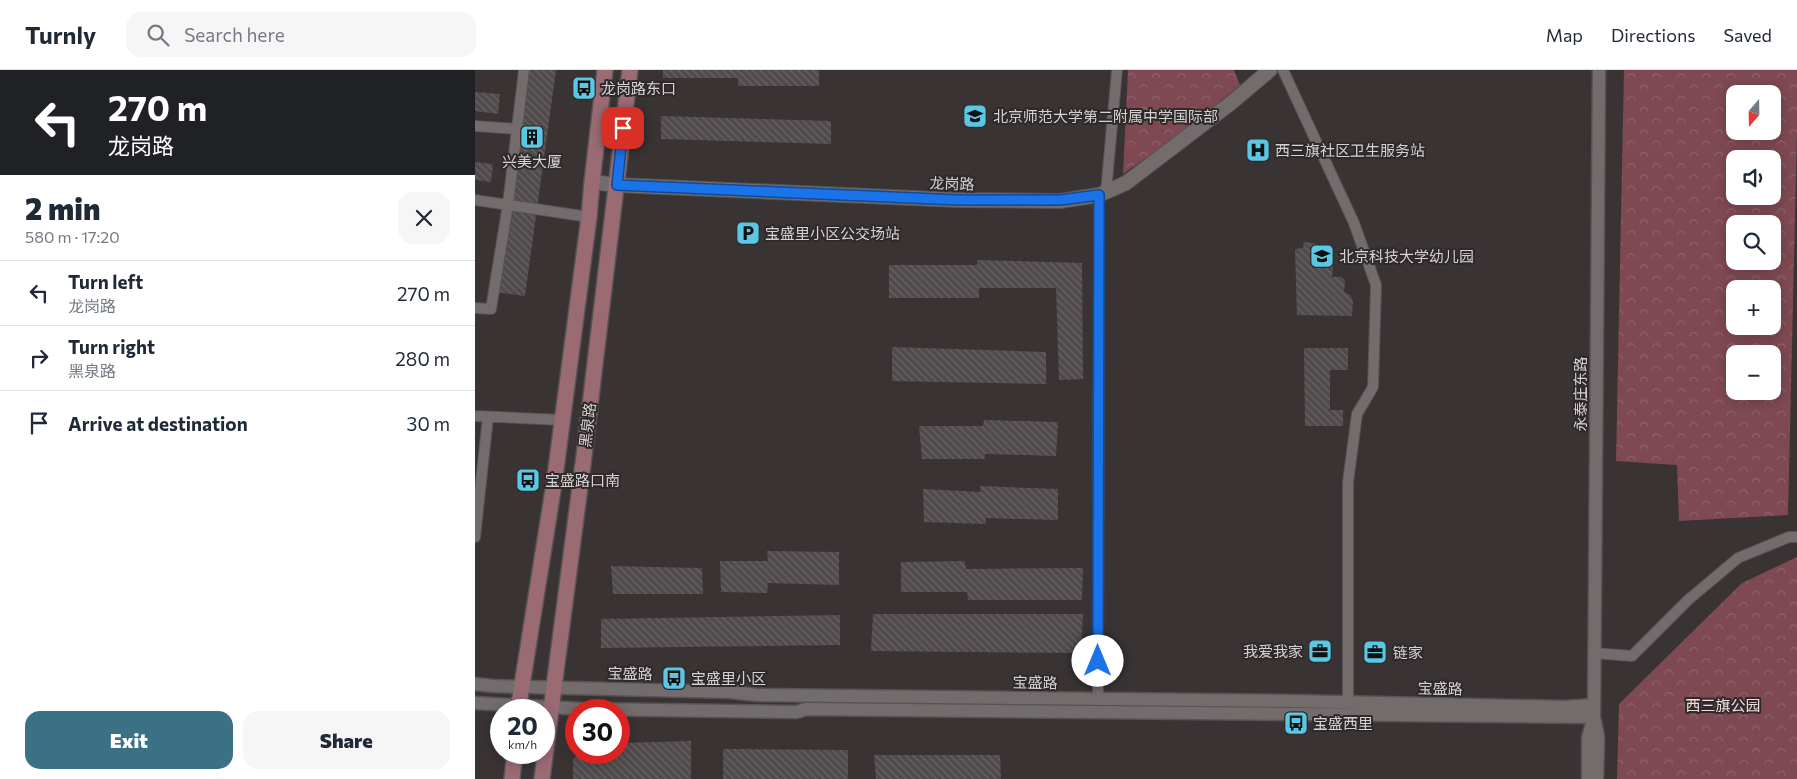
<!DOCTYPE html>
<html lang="en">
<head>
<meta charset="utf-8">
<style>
  :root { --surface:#fff; --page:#f6f6f7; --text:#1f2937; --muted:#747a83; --line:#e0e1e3; --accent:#3a7185 }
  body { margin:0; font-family:Commissioner,"Noto Sans SC",sans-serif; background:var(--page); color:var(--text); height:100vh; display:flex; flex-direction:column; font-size:19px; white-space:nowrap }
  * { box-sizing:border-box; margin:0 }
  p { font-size:16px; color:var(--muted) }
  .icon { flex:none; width:28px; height:28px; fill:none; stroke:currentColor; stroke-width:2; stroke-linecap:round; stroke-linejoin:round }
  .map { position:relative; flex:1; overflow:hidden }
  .panel { display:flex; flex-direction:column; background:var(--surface); width:475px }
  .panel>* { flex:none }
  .hud { background:#202124; color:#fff; overflow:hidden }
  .needle { width:32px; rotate:200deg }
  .buttons { position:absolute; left:1251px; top:15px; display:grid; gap:10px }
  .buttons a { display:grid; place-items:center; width:55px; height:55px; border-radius:10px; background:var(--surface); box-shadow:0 2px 12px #0003; font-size:25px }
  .speed { position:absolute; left:15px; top:629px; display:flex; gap:10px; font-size:25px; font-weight:700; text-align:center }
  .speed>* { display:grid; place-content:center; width:65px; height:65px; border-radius:50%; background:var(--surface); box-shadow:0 2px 12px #0003; line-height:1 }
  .speed small { font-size:12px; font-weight:400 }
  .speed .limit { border:8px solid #d22; background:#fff; color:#111 }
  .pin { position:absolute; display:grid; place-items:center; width:42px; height:42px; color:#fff; margin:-21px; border-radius:10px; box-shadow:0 2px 8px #0006 }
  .me { position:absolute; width:55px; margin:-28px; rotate:0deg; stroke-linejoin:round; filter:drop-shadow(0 0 4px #0008) }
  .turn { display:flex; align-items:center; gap:18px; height:105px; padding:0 25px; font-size:22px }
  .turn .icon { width:65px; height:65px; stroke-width:2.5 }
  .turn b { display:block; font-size:35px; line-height:42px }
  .round { display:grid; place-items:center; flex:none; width:52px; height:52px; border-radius:15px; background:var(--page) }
  .summary { display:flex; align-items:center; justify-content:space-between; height:85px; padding:0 25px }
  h1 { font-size:30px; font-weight:800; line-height:38px }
  .button { display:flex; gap:10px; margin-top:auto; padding:10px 25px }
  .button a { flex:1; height:58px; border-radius:15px; background:var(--accent); color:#fff; font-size:20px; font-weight:800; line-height:58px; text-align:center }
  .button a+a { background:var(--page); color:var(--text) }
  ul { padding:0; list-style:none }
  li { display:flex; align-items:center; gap:15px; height:65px; padding:0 25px; border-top:1px solid var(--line) }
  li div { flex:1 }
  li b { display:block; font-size:19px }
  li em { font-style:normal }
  header { display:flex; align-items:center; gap:30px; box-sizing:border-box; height:70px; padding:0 25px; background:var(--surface); border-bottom:1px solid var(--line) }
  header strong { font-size:24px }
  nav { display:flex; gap:28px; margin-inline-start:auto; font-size:18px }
  .search { width:350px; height:45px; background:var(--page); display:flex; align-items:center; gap:12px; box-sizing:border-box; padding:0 18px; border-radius:15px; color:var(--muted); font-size:19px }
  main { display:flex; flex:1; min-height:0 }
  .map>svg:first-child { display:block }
  .park { fill:url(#park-crowns); fill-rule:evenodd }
  .building { fill:url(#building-back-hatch) }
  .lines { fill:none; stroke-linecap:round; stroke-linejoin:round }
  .minor-casing { stroke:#575253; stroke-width:12 }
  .tertiary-casing { stroke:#575253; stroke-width:15 }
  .secondary-casing { stroke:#575253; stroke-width:16 }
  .primary-casing { stroke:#575253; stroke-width:18 }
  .minor { stroke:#736c6d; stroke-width:10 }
  .tertiary { stroke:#736c6d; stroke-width:12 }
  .secondary { stroke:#736c6d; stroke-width:14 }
  .primary { stroke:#9b6b74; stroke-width:15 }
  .route-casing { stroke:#114b97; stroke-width:12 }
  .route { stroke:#1a73e8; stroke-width:9 }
  .labels { text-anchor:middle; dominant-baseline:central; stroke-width:4; stroke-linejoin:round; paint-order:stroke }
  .poi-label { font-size:15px; fill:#d6d2d3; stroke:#2f292a; text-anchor:start }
  .street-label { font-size:15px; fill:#d6d2d3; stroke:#2f292a }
  .park-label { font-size:15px; fill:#f3dde0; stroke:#2f292a }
</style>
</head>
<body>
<header>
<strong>Turnly</strong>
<div class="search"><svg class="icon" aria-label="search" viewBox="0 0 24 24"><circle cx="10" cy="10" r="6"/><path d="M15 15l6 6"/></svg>Search here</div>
<nav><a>Map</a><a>Directions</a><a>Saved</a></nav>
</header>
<main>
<section class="panel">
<div class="hud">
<div class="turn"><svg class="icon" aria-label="left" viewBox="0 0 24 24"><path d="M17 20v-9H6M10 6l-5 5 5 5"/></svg><div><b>270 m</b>龙岗路</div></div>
</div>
<div class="summary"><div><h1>2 min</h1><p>580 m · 17:20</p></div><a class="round"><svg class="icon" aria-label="close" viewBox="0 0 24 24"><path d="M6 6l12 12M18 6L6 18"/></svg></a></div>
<ul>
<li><svg class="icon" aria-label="left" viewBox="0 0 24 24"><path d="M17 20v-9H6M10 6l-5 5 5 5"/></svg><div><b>Turn left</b><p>龙岗路</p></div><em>270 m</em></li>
<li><svg class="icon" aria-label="right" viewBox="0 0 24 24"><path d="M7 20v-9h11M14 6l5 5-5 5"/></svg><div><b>Turn right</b><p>黑泉路</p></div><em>280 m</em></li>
<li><svg class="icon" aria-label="arrive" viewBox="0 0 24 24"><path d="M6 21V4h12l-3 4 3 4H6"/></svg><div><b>Arrive at destination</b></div><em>30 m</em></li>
</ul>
<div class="button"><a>Exit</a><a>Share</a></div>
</section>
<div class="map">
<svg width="1322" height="709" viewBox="0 0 1322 709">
  <defs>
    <pattern id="park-crowns" width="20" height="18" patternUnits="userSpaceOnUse" patternTransform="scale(1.25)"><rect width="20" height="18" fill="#7e4953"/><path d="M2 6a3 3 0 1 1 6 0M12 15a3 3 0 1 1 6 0" fill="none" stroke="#90626b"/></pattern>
    <pattern id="building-back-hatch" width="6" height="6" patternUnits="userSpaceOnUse" patternTransform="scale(1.25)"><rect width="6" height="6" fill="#504a4b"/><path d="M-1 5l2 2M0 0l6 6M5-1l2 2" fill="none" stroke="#686364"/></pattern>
  </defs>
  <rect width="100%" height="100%" fill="#393334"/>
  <path class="park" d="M653,0h106l6,15 -57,47 -60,42z
    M1149,0h173v61l-9,384 -109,6 -2,-56 -61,-4zM1260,24h38v37h-38zM1260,89h38v37h-38zM1260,154h38v37h-38zM1260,219h38v37h-38zM1260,284h38v37h-38z
    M1322,487v222h-180l2,-75 123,-121z"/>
  <path class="building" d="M52,0h29l-31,226 -29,-4z
    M188,0h156v16h-81v-8h-75z
    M0,22l25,2 -2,20 -23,-3z
    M186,46l170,5v23l-170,-5z
    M0,92l18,2 -2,18 -16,-2z
    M829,172l10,1 6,5 -1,11 9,1 5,5 -1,12h9l4,3 -1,12 6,3 3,7 -1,14 -55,-1 -2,-66 8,-1z
    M502,190l105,3 1,116 -24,1 -3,-92h-77v10h-90v-33h88z
    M417,277l154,5v32l-154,-3z
    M829,278h44v22h-18v40h13v16h-38z
    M509,350l74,2 -2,34 -71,-2v5h-63l-3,-33h64z
    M505,416l78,3v31l-73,-2 1,6 -62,-2 -1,-33 58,3z
    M292,481l72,1v33l-71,-2 -1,10 -46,-1 -1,-31h48z
    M490,491l1,8 117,-1 -1,32h-114l-1,-8h-66v-30z
    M136,496l91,2 1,26h-90z
    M398,544h210l-2,39 -210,-2z
    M365,545v30l-239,3v-29z
    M216,671v38h-118v-20l9,-7h37v-9z
    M248,679l125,1v29h-125z
    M399,685h126l1,24h-125z"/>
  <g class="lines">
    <g class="minor-casing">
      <path id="minor" d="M808,0l71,153 22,62 -3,102 -16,27 -9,68v220
        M0,56l42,3
        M631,122l11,-122
        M0,130l114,17
        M0,238l16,1 17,-105 16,-134
        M0,346l87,4
        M0,467l13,-120
        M1119,583l38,3 56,-56 50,-42 51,-21h8
        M623,629l1,-504"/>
    </g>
    <g class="tertiary-casing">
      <path id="tertiary" d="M0,614l18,2 238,6 26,3 535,6 272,6 30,-2
        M0,633l108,6 214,3 9,-3 788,8
        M1113,709v-41l5,-18
        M1122,709l1,-42 -4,-20 5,-647"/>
    </g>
    <g class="secondary-casing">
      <path id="secondary" d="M117,112l25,3 341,15 102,1 39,-6 27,-12 105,-80 39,-33"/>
    </g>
    <g class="primary-casing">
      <path id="primary" d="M43,640l36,-226 35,-267 3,-35 13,-112
        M37,709l3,-27
        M67,709l42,-323 46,-386"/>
    </g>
    <use href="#minor" class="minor"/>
    <use href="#tertiary" class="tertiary"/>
    <use href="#secondary" class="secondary"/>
    <use href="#primary" class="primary"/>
  </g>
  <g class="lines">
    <g class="route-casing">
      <path id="route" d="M148,58l-6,57 341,15h102l39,-5 -1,466"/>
    </g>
    <use href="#route" class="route"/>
  </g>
  <defs>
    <g id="bus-square" transform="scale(1.25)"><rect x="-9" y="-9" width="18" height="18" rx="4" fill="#5ac8e5" stroke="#2f292a"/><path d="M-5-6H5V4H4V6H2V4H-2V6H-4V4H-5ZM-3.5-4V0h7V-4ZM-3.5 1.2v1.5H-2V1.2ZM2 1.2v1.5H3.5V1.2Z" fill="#111"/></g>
    <g id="school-square" transform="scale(1.25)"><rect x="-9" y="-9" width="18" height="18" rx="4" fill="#5ac8e5" stroke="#2f292a"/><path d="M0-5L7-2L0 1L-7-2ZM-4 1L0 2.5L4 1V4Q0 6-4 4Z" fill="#111"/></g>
    <g id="building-square" transform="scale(1.25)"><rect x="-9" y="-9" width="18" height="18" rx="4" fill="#5ac8e5" stroke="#2f292a"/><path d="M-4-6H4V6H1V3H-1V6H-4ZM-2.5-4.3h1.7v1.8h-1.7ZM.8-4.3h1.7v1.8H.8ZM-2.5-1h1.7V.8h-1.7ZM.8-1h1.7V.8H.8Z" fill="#111"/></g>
    <g id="hospital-square" transform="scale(1.25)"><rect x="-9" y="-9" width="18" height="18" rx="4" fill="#5ac8e5" stroke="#2f292a"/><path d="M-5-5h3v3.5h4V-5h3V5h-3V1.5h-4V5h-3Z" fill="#111"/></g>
    <g id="parking-square" transform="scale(1.25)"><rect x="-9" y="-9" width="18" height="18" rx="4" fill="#5ac8e5" stroke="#2f292a"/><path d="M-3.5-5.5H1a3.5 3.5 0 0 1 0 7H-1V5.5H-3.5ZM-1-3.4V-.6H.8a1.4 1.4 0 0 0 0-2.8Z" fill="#111"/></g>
    <g id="office-square" transform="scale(1.25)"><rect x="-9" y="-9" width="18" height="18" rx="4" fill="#5ac8e5" stroke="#2f292a"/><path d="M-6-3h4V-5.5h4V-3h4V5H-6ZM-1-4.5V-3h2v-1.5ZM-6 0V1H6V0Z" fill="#111"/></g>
  </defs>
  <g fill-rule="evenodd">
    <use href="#bus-square" x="109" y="18"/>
    <use href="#school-square" x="500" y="46"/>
    <use href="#building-square" x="57" y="67"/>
    <use href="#hospital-square" x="783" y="80"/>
    <use href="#parking-square" x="273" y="163"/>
    <use href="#school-square" x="847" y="186"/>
    <use href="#bus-square" x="53" y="410"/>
    <use href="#office-square" x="845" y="581"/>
    <use href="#office-square" x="900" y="582"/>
    <use href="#bus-square" x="199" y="608"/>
    <use href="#bus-square" x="821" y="653"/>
  </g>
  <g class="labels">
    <g class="poi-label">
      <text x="126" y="18">龙岗路东口</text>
      <text x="518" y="46">北京师范大学第二附属中学国际部</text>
      <text x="800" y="80">西三旗社区卫生服务站</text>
      <text x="57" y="91" text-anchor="middle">兴美大厦</text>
      <text x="290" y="163">宝盛里小区公交场站</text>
      <text x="864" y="186">北京科技大学幼儿园</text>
      <text x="70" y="410">宝盛路口南</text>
      <text x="828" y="581" text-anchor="end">我爱我家</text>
      <text x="918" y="582">链家</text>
      <text x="216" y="608">宝盛里小区</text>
      <text x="838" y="653">宝盛西里</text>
    </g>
    <g class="street-label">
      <text transform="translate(477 113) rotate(2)">龙岗路</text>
      <text transform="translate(1105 324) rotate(-90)">永泰庄东路</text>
      <text transform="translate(112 355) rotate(-83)">黑泉路</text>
      <text transform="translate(155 603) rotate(1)">宝盛路</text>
      <text transform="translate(560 612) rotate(1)">宝盛路</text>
      <text transform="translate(965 618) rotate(1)">宝盛路</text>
    </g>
    <g class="park-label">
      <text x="1248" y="635">西三旗公园</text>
    </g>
  </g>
</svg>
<div class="buttons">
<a><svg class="needle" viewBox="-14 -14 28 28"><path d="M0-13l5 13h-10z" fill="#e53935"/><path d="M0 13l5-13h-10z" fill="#747a83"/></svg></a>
<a><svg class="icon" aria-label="sound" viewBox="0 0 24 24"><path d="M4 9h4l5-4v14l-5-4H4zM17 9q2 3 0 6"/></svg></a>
<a><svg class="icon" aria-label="search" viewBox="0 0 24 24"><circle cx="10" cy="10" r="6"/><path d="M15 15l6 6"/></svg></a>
<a>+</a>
<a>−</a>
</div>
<div class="speed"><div>20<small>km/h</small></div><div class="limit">30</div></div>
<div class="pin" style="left:148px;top:58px;background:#d93025"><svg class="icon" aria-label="arrive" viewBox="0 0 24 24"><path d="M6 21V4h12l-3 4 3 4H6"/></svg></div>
<svg class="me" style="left:623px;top:591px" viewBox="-20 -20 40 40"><circle r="19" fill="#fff"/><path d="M0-13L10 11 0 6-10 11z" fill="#1a73e8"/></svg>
</div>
</main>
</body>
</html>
